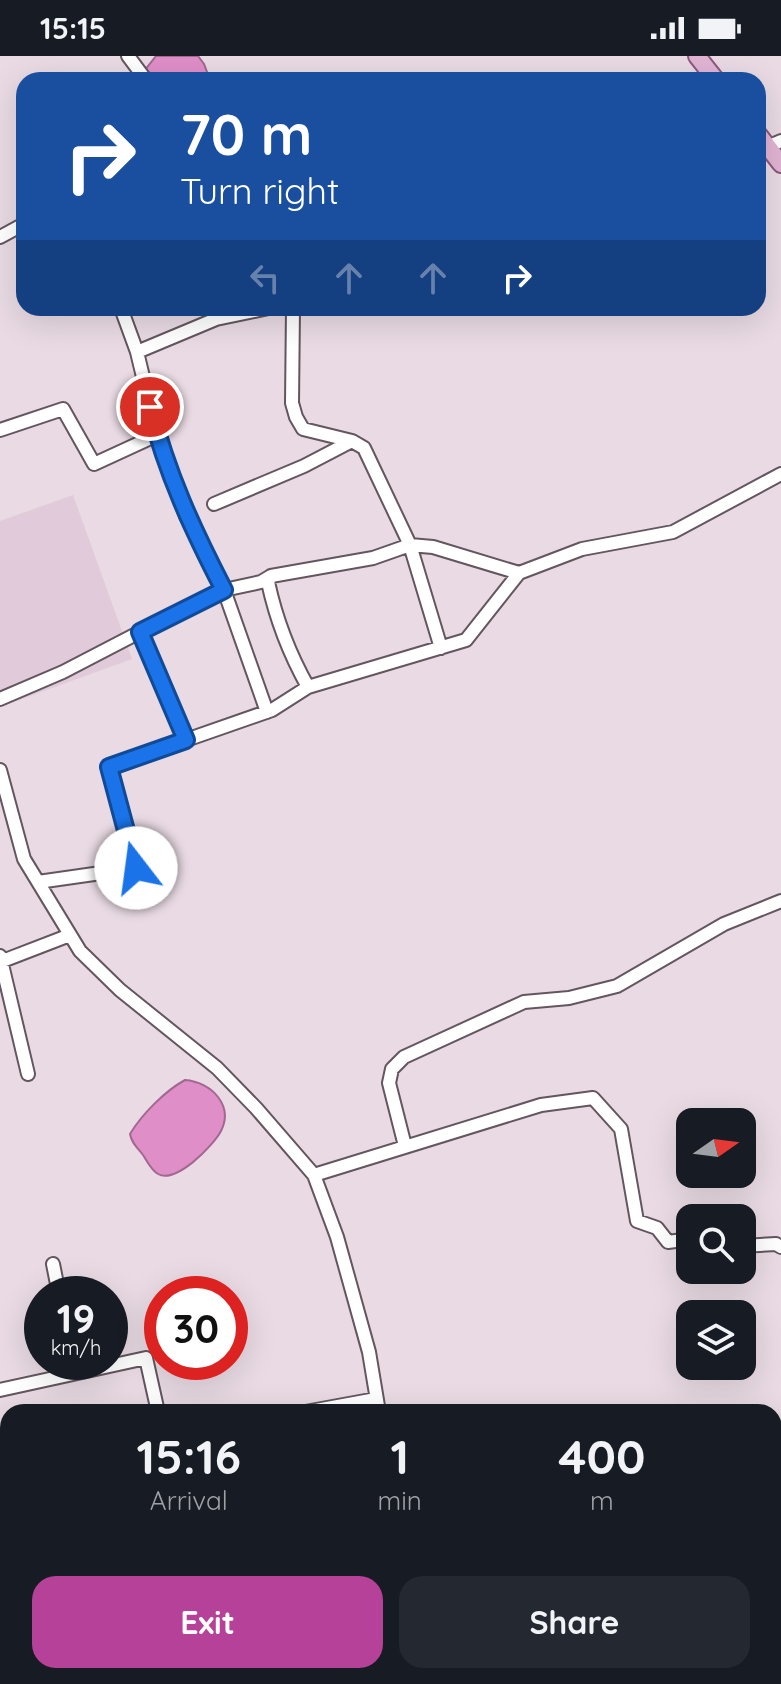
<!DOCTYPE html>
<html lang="en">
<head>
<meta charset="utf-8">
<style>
  :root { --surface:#171b24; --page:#242831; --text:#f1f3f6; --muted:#9ea1a6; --accent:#b64199 }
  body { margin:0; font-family:Quicksand,sans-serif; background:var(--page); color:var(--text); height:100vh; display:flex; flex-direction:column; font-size:30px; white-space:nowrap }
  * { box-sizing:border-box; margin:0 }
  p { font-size:26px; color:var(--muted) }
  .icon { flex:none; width:44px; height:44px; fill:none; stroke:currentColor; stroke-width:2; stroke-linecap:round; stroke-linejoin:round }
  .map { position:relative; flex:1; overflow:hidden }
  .sheet { position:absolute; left:0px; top:1348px; width:782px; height:280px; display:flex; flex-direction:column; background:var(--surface); border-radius:24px 24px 0 0; box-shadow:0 8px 32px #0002 }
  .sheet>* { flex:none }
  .top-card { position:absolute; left:16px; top:16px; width:750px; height:244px; border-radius:24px; box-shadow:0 8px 32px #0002; background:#1a4fa0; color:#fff; overflow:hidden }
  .needle { width:52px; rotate:76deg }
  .controls { position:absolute; left:676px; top:1052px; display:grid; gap:16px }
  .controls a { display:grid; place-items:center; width:80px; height:80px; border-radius:16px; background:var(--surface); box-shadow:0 8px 32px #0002; font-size:40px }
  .speed { position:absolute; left:24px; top:1220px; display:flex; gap:16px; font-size:40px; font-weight:700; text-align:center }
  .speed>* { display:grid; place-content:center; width:104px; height:104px; border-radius:50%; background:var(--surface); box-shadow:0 8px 32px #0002; line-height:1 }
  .speed small { font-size:20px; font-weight:400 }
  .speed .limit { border:12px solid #d22; background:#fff; color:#111 }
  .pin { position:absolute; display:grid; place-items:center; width:68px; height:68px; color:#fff; margin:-34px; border:4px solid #fff; border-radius:50%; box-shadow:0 2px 8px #0007 }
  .me { position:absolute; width:88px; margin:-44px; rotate:345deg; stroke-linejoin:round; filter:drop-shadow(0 0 6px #0008) }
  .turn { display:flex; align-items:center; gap:28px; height:168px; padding:0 32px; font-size:36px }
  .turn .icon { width:104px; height:104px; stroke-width:2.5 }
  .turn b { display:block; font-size:56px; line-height:68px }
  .lanes { display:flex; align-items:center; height:76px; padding:0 32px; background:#0003; justify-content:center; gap:40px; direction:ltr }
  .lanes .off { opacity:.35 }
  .eta { display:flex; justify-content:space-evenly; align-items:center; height:136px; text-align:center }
  .eta b { font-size:48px; font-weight:700; line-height:56px }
  .button { display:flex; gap:16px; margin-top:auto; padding:16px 32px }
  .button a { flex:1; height:92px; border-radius:24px; background:var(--accent); color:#fff; font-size:32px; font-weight:700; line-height:92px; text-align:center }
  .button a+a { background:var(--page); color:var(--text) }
  .status { display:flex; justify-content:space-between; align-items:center; height:56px; padding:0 40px; background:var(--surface); direction:ltr }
  .status svg { height:22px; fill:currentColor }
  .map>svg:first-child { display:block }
  .built { fill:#e1cbda }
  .water { fill:#e08ec7; stroke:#a26891; stroke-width:2 }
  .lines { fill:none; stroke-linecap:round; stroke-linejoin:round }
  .minor-casing { stroke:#63565f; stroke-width:16 }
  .major-casing { stroke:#8c597d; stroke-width:20 }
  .minor { stroke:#fff; stroke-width:12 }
  .major { stroke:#e1b4d4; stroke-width:16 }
  .route-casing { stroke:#114b97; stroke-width:20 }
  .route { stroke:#1a73e8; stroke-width:14 }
</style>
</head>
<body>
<div class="status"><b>15:15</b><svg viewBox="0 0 49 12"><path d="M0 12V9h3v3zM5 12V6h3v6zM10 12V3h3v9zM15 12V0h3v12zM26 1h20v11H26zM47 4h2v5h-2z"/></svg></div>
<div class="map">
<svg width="781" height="1628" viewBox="0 0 781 1628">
  <rect width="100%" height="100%" fill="#e9dae3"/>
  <path class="built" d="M73,439l59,164 -132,48v-186z"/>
  <path class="water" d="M156,0h42l6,8 6,16h-62l-3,-10z
    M185,1024c26,2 49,25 36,51 -8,15 -45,53 -63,43 -7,-4 -11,-13 -15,-19 -6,-8 -11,-11 -13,-21 12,-20 35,-43 55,-54z
    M281,1620h100v7l-99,1z"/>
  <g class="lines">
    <g class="minor-casing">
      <path id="minor" d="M128,0l18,24
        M758,95l23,-10
        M0,181l24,-13
        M121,252l16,44 20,83 29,81 38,74 43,122
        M293,252l-1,95 4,14 7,12 49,12
        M137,296l79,-33 53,-11
        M0,374l63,-21 31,55 63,-29
        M214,448l90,-38 48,-25 12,7 46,97 31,103
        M271,520l-10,6 -37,8 -84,42 46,108 -77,27 27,101 -98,14 42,69 40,39 97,78 39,40 58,67 23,62 32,115 10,60
        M308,631c-18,-32 -32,-68 -40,-105l3,-6 102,-18 37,-13 23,2 86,26 63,-24 91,-17 108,-58
        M0,643l63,-27 77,-40
        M186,684l86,-30 36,-23 158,-47 53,-67
        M0,714l24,89 14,23
        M0,900l28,118
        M0,906l70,-27
        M405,1090l-16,-63 3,-14 12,-12 120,-55 45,-4 48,-12 107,-62 57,-23
        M314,1119l227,-70 52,-7 28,31 16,92 20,7 11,14 22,-3
        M742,1190l34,-2 5,3
        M53,1208l6,30
        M0,1334l146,-32 12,54
        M305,1356l71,-13
        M0,1408l8,-2
        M0,1479l8,-2
        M50,1620l2,8
        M104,1620l2,8
        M139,1620l2,8
        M275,1620l2,8
        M416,1620v8
        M151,1628l24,-8"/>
    </g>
    <g class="major-casing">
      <path id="major" d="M697,0l19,24
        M758,78l23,30"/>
    </g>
    <use href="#minor" class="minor"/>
    <use href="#major" class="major"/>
  </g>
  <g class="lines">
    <g class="route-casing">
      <path id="route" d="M136,812l-27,-101 77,-27 -46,-108 84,-42c-31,-60 -57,-116 -74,-183"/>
    </g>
    <use href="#route" class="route"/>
  </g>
</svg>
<div class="controls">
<a><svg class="needle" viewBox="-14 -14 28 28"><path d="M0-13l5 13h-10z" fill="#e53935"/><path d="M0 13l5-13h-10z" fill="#9ea1a6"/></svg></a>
<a><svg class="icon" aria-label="search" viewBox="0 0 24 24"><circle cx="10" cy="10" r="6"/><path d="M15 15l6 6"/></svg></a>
<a><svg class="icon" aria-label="layers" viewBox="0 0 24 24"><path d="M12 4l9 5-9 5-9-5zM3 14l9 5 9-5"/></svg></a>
</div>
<div class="speed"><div>19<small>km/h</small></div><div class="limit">30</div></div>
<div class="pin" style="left:150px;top:351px;background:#d93025"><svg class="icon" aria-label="arrive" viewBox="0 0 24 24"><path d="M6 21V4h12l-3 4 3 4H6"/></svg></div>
<svg class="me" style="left:136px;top:812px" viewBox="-20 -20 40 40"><circle r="19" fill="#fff"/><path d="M0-13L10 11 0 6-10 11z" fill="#1a73e8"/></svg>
<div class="top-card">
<div class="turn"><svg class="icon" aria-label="right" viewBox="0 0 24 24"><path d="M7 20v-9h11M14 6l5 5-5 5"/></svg><div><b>70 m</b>Turn right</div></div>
<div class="lanes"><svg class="icon off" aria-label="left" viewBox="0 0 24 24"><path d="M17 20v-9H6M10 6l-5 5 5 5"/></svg><svg class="icon off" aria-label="ahead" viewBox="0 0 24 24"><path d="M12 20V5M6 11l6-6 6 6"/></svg><svg class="icon off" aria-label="ahead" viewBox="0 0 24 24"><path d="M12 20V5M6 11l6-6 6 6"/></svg><svg class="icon" aria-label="right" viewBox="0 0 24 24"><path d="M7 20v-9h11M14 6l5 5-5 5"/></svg></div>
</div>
<section class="sheet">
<div class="eta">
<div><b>15:16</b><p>Arrival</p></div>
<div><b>1</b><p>min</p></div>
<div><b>400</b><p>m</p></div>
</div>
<div class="button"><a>Exit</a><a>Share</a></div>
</section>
</div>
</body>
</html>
